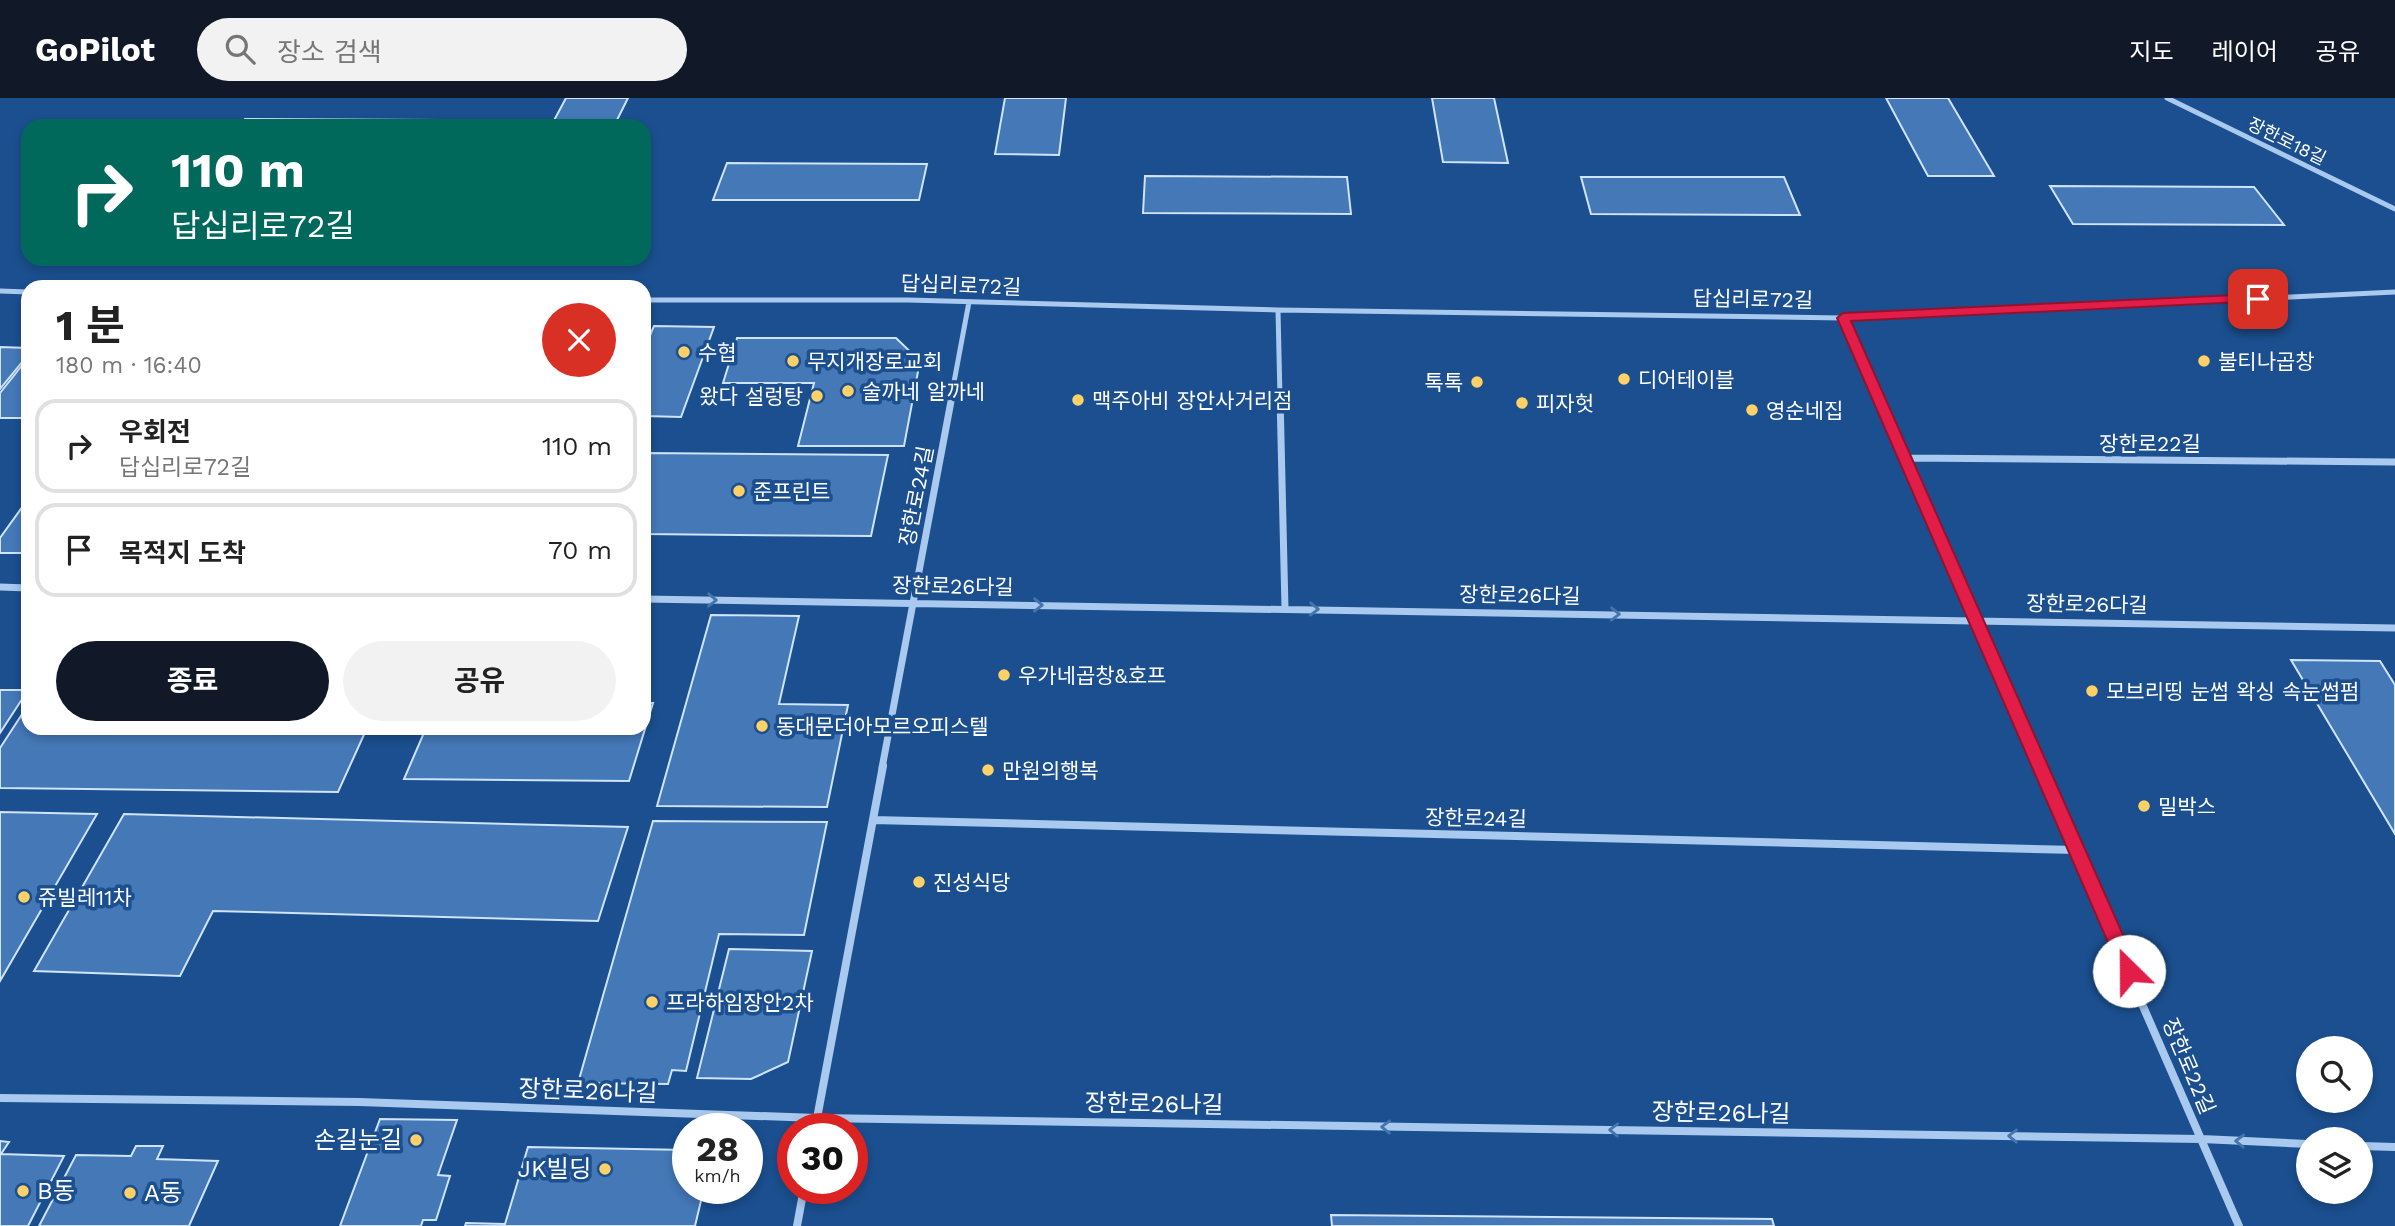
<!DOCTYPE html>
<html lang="ko">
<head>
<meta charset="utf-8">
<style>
  :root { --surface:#fff; --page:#f2f2f2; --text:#222; --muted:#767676; --line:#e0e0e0; --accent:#111827 }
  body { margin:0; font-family:"Work Sans","Noto Sans KR",sans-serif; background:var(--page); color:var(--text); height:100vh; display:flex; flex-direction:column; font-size:26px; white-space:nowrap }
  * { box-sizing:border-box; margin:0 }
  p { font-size:23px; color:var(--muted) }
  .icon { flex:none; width:38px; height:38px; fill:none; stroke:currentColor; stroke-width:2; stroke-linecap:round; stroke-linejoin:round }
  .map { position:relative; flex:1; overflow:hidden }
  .panel { position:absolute; left:21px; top:182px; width:630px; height:455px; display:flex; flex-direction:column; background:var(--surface); border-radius:21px; box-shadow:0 4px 10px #0003 }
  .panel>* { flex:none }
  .hud { position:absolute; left:21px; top:21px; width:630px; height:147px; border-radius:21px; box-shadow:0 4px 10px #0003; background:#00695c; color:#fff; overflow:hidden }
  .tools { position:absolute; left:2296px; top:938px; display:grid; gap:14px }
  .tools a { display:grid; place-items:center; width:77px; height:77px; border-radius:50%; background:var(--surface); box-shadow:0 4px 10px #0003; font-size:35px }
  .speed { position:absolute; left:672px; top:1015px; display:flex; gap:14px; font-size:35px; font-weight:700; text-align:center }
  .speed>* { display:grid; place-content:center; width:91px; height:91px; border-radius:50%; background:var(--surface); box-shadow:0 4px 10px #0003; line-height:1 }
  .speed small { font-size:18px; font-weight:400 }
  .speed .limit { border:10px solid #d22; background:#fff; color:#111 }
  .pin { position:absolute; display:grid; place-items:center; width:60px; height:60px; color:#fff; margin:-30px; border-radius:14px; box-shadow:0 4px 10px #0006 }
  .me { position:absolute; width:77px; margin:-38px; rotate:337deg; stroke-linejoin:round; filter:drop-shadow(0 0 5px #0008) }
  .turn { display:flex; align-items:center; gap:24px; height:147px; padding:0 35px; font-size:32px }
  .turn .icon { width:91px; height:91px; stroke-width:2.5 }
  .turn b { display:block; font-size:49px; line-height:60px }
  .round { display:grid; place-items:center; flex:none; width:74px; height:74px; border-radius:37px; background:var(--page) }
  .head { display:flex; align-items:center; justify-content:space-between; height:119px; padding:0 35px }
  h1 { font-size:42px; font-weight:700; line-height:52px }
  .primary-button { display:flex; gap:14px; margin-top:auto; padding:14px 35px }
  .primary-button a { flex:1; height:80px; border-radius:42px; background:var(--accent); color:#fff; font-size:28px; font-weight:700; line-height:80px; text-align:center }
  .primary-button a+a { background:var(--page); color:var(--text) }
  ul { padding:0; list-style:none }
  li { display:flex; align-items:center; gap:21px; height:94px; margin:0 14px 10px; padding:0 21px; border:4px solid var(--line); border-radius:21px }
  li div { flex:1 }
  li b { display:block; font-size:26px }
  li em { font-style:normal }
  header { display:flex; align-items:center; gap:42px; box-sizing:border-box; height:98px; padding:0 35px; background:var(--accent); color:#fff }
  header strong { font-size:33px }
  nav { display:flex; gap:38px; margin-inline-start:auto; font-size:24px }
  .search { width:490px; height:63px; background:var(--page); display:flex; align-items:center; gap:18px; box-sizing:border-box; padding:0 24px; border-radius:38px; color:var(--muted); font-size:26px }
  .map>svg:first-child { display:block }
  .building { fill:#4478b7; stroke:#cfe3fa; stroke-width:2 }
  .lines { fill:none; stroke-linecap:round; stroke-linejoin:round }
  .street-far2 { stroke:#a9c9ee; stroke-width:5 }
  .street-far1 { stroke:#a9c9ee; stroke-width:7 }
  .street { stroke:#a9c9ee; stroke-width:8 }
  .oneway { stroke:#4674ac }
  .route { fill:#e11d48; stroke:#92132f; stroke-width:2 }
  .poi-dot { fill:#ffd166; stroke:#1b4f8f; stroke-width:2.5 }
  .labels { text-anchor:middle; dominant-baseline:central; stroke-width:7; stroke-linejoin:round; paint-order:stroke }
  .far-street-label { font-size:18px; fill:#fff; stroke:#1b4f8f }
  .street-label { font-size:21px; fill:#fff; stroke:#1b4f8f }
  .poi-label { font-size:21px; fill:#fff; stroke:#1b4f8f; text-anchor:start }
  .near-street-label { font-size:24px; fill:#fff; stroke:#1b4f8f }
  .near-poi-label { font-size:24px; fill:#fff; stroke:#1b4f8f; text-anchor:end }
</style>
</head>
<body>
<header>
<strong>GoPilot</strong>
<div class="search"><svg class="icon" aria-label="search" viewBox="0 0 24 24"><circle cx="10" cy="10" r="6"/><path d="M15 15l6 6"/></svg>장소 검색</div>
<nav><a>지도</a><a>레이어</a><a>공유</a></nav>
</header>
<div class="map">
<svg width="2395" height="1128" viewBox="0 0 2395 1128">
  <rect width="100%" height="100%" fill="#1b4f8f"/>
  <path class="building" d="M566,0h62l-14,28h-63z
    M1005,0h61l-7,57 -64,-1z
    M1432,0h62l14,65 -65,-1z
    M1886,0h62l46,78h-66z
    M245,21l194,1 -4,6h-195z
    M727,65l200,1 -8,36h-206z
    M1145,78l202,1 4,37 -208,-1z
    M1581,79h203l16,38 -209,-1z
    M2050,88l204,1 30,38 -211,-1z
    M654,228l60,1 -33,90 -37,-1v-67z
    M737,240h159l24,23 -16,85h-106l16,-63h-91z
    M0,249l28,1v7l-28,34z
    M28,260v60h-28v-25z
    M644,355l244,2 -17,81 -133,-1 -94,-1z
    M28,401v54h-28v-15z
    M711,517l88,1 -20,88 69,1 -21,102 -170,-1z
    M2291,562l89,1 15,24v149z
    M0,592h28l-28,43z
    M644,605h9l-24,78 -225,-2 22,-51h218z
    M28,607v23h339l-29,64 -338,-4v-40z
    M0,714l97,2 -97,167z
    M124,716l504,13 -30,94 -385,-10 -33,65 -146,-5z
    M653,723l174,1 -23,113 -85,-1 -33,137 -14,-1 -4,14 -90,-1z
    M729,851l83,2 -24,111 -37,17 -54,-1z
    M380,1021l77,1 -19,55 12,1 -14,44h-13l-2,6h-81z
    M0,1043l9,1 -8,12 63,2 -36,70h-28z
    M136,1048h27l-6,13 61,2 -29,65h-150l37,-71 55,1z
    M528,1049l160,3v38h16l-9,38h-230l1,-3 39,1z
    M1331,1117l441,4 2,7h-442z"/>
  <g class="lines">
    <path class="street-far2" d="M2167,0l228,111
      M0,193l28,1
      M644,202h264l370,10 565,8 552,-26
      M1278,212l2,88
      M1843,220l35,80
      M951,300l18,-96"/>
    <path class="street-far1" d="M1280,298l5,213
      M1877,298l162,372
      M1905,360l490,4
      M0,489l28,1
      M644,501l1751,29
      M882,670l70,-372"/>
    <path class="street" d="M2038,668l201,460
      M873,722l1204,30
      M0,1000l359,4 458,16 1385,21 106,5
      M815,1031l68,-363
      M2361,1048l34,1
      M797,1128l7,-38"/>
  </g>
  <defs><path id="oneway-chevron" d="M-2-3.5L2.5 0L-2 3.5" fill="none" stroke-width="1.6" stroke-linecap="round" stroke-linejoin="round" transform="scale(1.75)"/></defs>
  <g class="oneway">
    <use href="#oneway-chevron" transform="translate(712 502) rotate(1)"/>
    <use href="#oneway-chevron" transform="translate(1038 507) rotate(1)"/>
    <use href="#oneway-chevron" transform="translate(1314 511) rotate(1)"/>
    <use href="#oneway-chevron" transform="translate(1615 516) rotate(1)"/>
    <use href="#oneway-chevron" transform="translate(1386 1029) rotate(-179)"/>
    <use href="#oneway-chevron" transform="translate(1614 1032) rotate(-179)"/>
    <use href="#oneway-chevron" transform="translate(2013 1038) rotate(-179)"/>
    <use href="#oneway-chevron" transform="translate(2240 1043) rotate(-178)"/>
  </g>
  <path class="route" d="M2258,196l7,5 -2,2 -412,20 288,650 -3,6 -7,3 -6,-3 -286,-659 6,-5z"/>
  <g class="poi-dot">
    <circle cx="684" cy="254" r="7"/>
    <circle cx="793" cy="263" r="7"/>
    <circle cx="2204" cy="263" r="7"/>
    <circle cx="1624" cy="281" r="7"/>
    <circle cx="1477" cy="284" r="7"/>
    <circle cx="848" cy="293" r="7"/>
    <circle cx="817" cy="298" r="7"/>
    <circle cx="1078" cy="302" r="7"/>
    <circle cx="1522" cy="305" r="7"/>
    <circle cx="1752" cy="312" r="7"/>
    <circle cx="739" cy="393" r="7"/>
    <circle cx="1004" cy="577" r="7"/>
    <circle cx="2092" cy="593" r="7"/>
    <circle cx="762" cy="628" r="7"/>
    <circle cx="988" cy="672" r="7"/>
    <circle cx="2144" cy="708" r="7"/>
    <circle cx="919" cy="784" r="7"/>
    <circle cx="24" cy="799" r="7"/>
    <circle cx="652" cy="904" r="7"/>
    <circle cx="416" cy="1042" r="7"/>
    <circle cx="605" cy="1071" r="7"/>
    <circle cx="23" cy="1093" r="7"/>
    <circle cx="130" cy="1095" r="7"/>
  </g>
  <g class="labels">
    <g class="far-street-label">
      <text transform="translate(2287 43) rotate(26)">장한로18길</text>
    </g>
    <g class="street-label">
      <text transform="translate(961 187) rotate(2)">답십리로72길</text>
      <text transform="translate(1753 201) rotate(1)">답십리로72길</text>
      <text x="2150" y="345">장한로22길</text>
      <text transform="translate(916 398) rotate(-79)">장한로24길</text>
      <text transform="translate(953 488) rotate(1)">장한로26다길</text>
      <text transform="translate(1520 497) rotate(1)">장한로26다길</text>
      <text transform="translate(2087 506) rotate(1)">장한로26다길</text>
      <text transform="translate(1476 720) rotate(1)">장한로24길</text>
      <text transform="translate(2189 968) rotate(67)">장한로22길</text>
    </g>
    <g class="poi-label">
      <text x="698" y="254">수협</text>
      <text x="807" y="263">무지개장로교회</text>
      <text x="2218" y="263">불티나곱창</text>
      <text x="1638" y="281">디어테이블</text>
      <text x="1463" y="284" text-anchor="end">톡톡</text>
      <text x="862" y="293">술까네 알까네</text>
      <text x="803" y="298" text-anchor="end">왔다 설렁탕</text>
      <text x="1092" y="302">맥주아비 장안사거리점</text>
      <text x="1536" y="305">피자헛</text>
      <text x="1766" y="312">영순네집</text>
      <text x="753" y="393">준프린트</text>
      <text x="1018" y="577">우가네곱창&amp;호프</text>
      <text x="2106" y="593">모브리띵 눈썹 왁싱 속눈썹펌</text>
      <text x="776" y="628">동대문더아모르오피스텔</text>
      <text x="1002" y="672">만원의행복</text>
      <text x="2158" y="708">밀박스</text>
      <text x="933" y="784">진성식당</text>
      <text x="38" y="799">쥬빌레11차</text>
      <text x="666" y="904">프라하임장안2차</text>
    </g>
    <g class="near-street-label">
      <text transform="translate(588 993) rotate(2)">장한로26나길</text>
      <text transform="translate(1154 1006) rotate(1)">장한로26나길</text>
      <text transform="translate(1721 1015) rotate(1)">장한로26나길</text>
    </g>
    <g class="near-poi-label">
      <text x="402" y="1042">손길눈길</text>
      <text x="591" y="1071">JK빌딩</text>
      <text x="37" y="1093" text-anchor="start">B동</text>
      <text x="144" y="1095" text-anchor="start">A동</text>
    </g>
  </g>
</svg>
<div class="tools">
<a><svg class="icon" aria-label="search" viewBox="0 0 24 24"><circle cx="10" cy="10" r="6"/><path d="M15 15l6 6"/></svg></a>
<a><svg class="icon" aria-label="layers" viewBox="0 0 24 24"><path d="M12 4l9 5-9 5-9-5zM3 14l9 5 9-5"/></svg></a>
</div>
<div class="speed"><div>28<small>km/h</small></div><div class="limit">30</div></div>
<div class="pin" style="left:2258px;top:201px;background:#d93025"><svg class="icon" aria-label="arrive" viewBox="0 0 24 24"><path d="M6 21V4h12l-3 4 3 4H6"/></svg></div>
<svg class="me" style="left:2129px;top:873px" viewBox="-20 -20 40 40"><circle r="19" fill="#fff"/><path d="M0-13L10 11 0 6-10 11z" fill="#e11d48"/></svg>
<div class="hud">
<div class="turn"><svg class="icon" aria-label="right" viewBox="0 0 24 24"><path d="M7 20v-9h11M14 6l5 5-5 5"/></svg><div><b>110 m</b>답십리로72길</div></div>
</div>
<section class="panel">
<div class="head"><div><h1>1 분</h1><p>180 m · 16:40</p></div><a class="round" style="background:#d93025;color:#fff"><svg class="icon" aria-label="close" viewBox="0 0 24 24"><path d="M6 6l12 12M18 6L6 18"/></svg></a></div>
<ul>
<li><svg class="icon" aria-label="right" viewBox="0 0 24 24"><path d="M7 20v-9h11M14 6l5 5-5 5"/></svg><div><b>우회전</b><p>답십리로72길</p></div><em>110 m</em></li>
<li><svg class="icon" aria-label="arrive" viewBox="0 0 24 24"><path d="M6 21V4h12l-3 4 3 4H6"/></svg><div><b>목적지 도착</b></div><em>70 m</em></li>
</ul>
<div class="primary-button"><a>종료</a><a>공유</a></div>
</section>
</div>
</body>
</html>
